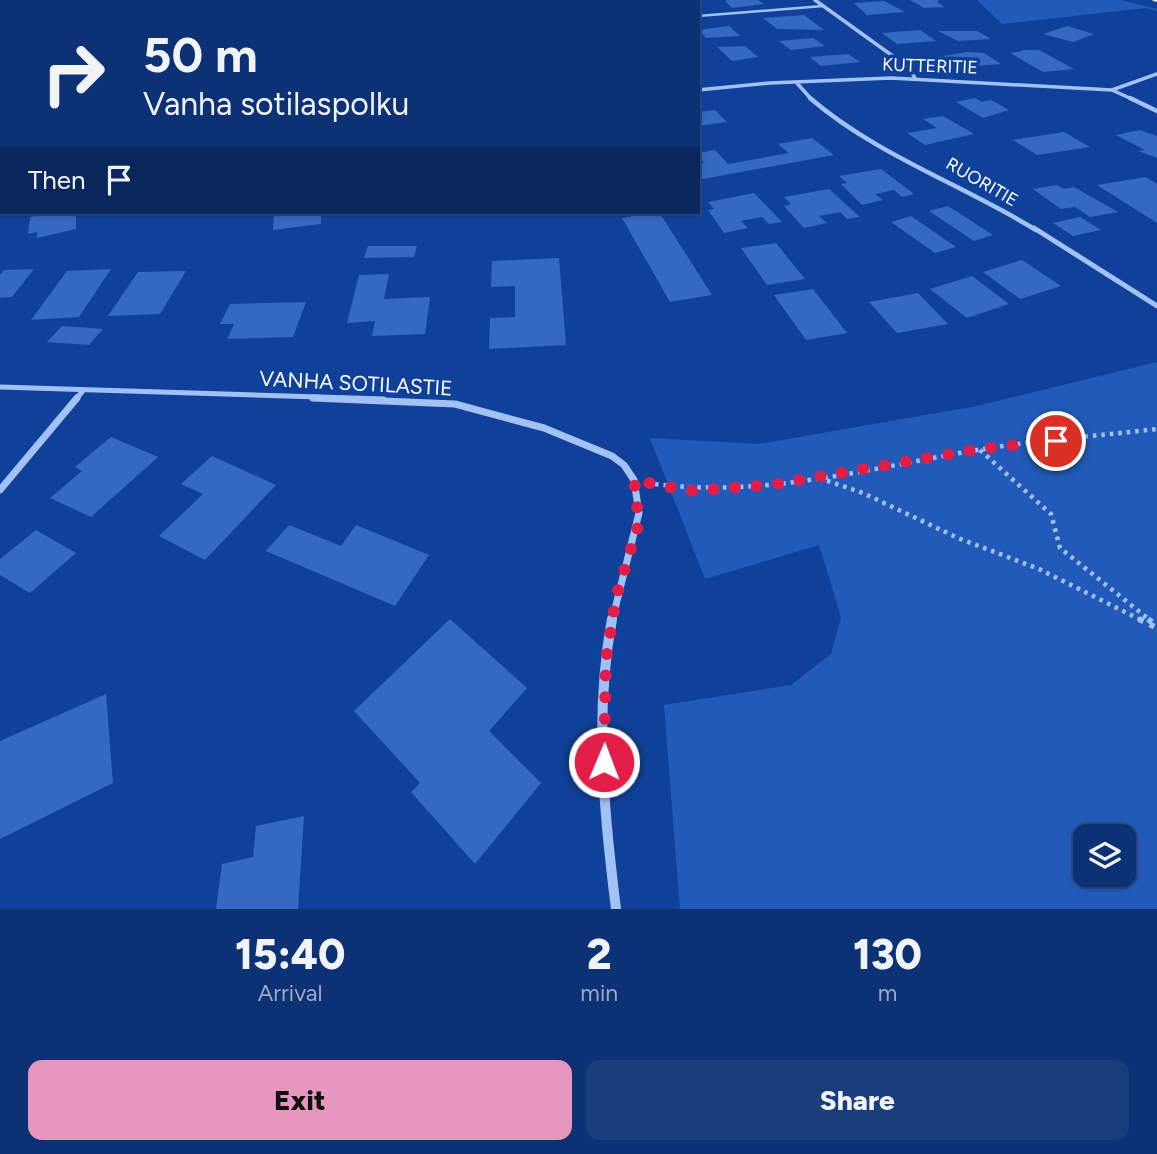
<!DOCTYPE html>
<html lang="en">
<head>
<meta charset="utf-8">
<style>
  :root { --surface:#0c3174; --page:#1a3d7c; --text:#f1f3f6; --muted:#9aa9c5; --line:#2c4c86; --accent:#e797bd }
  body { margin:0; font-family:Figtree,sans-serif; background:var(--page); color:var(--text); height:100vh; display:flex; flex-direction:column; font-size:26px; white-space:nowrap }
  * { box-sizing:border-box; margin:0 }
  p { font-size:23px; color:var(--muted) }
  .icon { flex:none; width:38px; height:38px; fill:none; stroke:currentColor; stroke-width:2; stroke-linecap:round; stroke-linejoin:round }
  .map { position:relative; height:909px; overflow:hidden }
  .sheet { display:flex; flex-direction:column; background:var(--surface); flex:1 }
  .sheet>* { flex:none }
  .guide { position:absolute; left:0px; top:0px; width:700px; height:214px; box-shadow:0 2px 5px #0004,0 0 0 2px var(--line); background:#0c3174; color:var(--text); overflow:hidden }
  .controls { position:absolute; left:1073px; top:824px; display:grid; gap:14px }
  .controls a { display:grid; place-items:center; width:63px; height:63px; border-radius:14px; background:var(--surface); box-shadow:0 2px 5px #0004,0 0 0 2px var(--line); font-size:35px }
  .pin { position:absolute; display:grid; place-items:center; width:60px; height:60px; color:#fff; margin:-30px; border:4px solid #fff; border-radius:50%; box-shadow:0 2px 7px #0007 }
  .me { position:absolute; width:77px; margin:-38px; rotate:1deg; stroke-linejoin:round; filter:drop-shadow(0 0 5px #0008) }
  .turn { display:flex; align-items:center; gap:24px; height:147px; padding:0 28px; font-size:32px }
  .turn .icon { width:91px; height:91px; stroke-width:2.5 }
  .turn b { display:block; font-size:49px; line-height:60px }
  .then { display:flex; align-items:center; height:66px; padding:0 28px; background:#0003; gap:14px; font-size:26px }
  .eta { display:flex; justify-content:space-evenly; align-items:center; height:119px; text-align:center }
  .eta b { font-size:42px; font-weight:800; line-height:49px }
  .primary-button { display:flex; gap:14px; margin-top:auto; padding:14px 28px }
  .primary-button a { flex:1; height:80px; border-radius:14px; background:var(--accent); color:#111; font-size:28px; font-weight:800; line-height:80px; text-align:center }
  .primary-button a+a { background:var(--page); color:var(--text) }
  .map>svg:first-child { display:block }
  .green { fill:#225ab9; fill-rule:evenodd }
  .building { fill:#3468c1 }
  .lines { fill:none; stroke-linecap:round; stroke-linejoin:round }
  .path-far1 { stroke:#a2c1f5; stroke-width:4.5; stroke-dasharray:3.5 5; stroke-linecap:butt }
  .path { stroke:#a2c1f5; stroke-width:6; stroke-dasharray:5 7; stroke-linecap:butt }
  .service { stroke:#a2c1f5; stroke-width:2.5 }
  .minor-far4 { stroke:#a2c1f5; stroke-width:3.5 }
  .minor-far3 { stroke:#a2c1f5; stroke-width:4.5 }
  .minor-far2 { stroke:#a2c1f5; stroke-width:5 }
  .minor-far1 { stroke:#a2c1f5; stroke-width:7 }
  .minor { stroke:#a2c1f5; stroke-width:10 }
  .secondary { fill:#d3e2fd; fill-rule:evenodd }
  .route { stroke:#e11d48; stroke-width:12; stroke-dasharray:0 21.6 }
  .labels { text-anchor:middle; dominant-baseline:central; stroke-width:7; stroke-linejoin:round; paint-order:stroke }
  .far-street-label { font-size:18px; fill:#fff; stroke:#10419a }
  .street-label { font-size:21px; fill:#fff; stroke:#10419a }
</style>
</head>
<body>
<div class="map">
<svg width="1157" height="909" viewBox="0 0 1157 909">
  <rect width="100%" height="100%" fill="#10419a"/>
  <path class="green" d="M977,0h144l36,9v2l-12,-3 -143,16z
    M1157,362v547h-477l-16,-204 127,-20 40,-31 10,-37 -22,-72 -114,34 -55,-141 109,6 218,-38zM1085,836h39v39h-39z"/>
  <path class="building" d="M727,0h31l6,4 -32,4 -7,-7z
    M910,0h29l-2,2 8,5 -21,1z
    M884,1l21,11 -38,3 -13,-12z
    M804,15l20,15 -47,-1 -14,-11z
    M729,26l11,10 -34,2 -8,-8z
    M1067,26l27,8 -21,8 -30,-8z
    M920,30l16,11 -39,3 -15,-11z
    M938,31h39l14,8 -33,2z
    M813,38l12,8 -34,4 -12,-9z
    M745,46l13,11 -26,4 -15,-14z
    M1021,50h18l35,19 -31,3 -33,-19 13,-2z
    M967,52l17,1 17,11 -48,4 -16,-11z
    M848,54l12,8 -39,4 -11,-9z
    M975,98l7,4 9,-2 18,10 -26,8 -27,-16z
    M715,110l12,12 -29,4v-14z
    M943,116l31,18 -49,11 -18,-12 30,-5 -14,-9z
    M1139,130l18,6v22l-19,-7 7,-1 -29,-15z
    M1064,132l26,15 -53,8 -24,-15z
    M812,138l22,17 -136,25v-16l6,-1 -6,-10 17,-3 13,14 61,-11 -11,-9z
    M881,169l33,25 -12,3 -8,-7 -19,4 8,6 -21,5 -21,-21 6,-1 -8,-7z
    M1146,177l11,7v39l-60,-38z
    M1057,185l7,4 10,-2 44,25 -28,5 -15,-10 -14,2 -28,-20z
    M829,189l31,28 -13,2 -7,-7 -21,4 8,7 -23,5 -20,-22 7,-2 -7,-7z
    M754,193l28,29 -13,2 -7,-7 -21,4 7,7 -24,5 -16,-23 6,-1 -6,-7z
    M948,206l45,29 -19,6 -45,-30z
    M55,212h21v17l-39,9v-6l-9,2 2,-17z
    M274,212h47v12l-48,6z
    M659,212l53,83 -42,7 -48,-84z
    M911,216l45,31 -21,6 -44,-31z
    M1080,217l21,13 -28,6 -20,-13z
    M776,243l29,36 -38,6 -26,-37z
    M368,246h49l-3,11 -50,1z
    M559,258l7,87 -77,4 1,-31 25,-1v-31l-24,1 1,-26z
    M1022,260l39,26 -41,13 -37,-27z
    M34,269l-22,28 -12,1v-23l4,-5z
    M111,269l-32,48 -48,3 36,-49z
    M186,271l-26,43 -52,2 30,-44z
    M389,274l-5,25 46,-2 -5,37 -53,2 3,-15 -28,2 12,-48z
    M972,276l37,28 -42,14 -37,-29z
    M813,289l34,44 -41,7 -32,-45z
    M918,293l30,31 -51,9 -28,-31z
    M306,302l-13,35 -66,2 7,-15h-14l10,-20z
    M62,326l41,3 -14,16 -42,-3z
    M111,437l47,20 -67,60 -41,-19 32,-27 -7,-4z
    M212,456l64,29 -71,75 -46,-24 44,-42 -22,-10z
    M289,525l52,21 15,-21 73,30 -34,51 -129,-55z
    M36,530l40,23 -46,40 -30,-18v-16z
    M450,619l77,69 -38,43 52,52 -66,81 -64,-72 9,-9 -66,-72z
    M106,694l7,89 -113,56v-98z
    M304,816l-6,93h-82l6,-45 31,-7 3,-31z"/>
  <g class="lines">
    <path class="path-far1" d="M980,450l71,64 9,34 91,73
      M819,478l44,15 95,45 81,31 104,52
      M655,484c109,14 215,-16 322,-34 60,-10 120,-14 180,-21"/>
    <path class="path" d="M1139,619l18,9
      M1148,619l9,7"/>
    <path class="service" d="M698,16l125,-10"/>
    <path class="minor-far4" d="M815,0l93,67 7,11
      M115,2l7,-2
      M796,82l16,18
      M698,90l72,-7 121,-5 221,12 45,-16
      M1112,90l22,10"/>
    <path class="minor-far3" d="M810,98c66,57 153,87 226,132
      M1130,98l27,13"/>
    <path class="minor-far2" d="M1034,228l123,78
      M0,387l384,12
      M76,399l6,-7"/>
    <path class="minor-far1" d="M313,398l142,6 89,24 68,28 12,9 10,15 5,33 -27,108
      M0,490l77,-92"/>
    <path class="minor" d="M612,619c-18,96 -8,194 4,290"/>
    <path class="secondary" d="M1152,0h5v2l-4,-1z"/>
  </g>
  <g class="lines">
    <path class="route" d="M604,762l2,-102 10,-63 23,-74 -5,-43 55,11 81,-6 210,-36 76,-8"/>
  </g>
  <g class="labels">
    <g class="far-street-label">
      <text transform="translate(930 66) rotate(2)">KUTTERITIE</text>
      <text transform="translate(982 182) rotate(30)">RUORITIE</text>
    </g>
    <g class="street-label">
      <text transform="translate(356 383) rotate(3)">VANHA SOTILASTIE</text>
    </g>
  </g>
</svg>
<div class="controls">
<a><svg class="icon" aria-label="layers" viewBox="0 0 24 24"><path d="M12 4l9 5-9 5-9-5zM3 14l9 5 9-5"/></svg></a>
</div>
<div class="pin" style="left:1056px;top:441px;background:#d93025"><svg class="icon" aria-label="arrive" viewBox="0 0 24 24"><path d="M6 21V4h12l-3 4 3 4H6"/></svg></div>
<svg class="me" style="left:604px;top:762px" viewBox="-20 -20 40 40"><circle r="17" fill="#e11d48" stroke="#fff" stroke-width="3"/><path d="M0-11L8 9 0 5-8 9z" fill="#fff"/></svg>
<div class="guide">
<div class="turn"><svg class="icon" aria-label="right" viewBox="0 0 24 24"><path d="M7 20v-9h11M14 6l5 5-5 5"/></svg><div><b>50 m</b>Vanha sotilaspolku</div></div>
<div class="then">Then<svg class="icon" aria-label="arrive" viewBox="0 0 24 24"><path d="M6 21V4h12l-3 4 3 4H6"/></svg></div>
</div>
</div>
<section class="sheet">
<div class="eta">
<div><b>15:40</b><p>Arrival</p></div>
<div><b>2</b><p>min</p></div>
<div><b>130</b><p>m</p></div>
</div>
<div class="primary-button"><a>Exit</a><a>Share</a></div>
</section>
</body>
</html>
